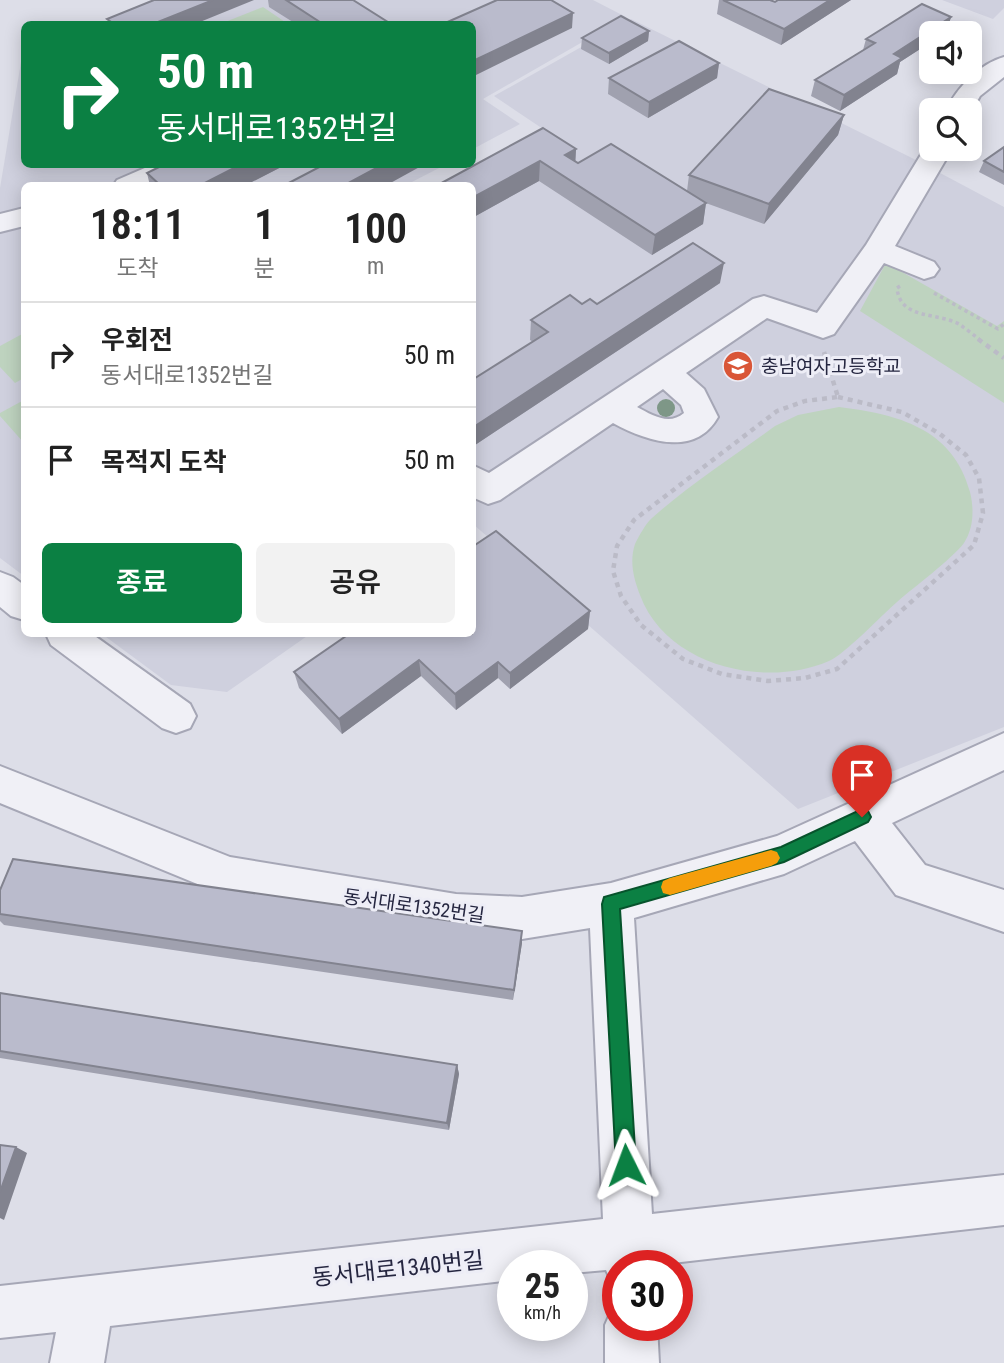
<!DOCTYPE html>
<html lang="ko">
<head>
<meta charset="utf-8">
<style>
  :root { --surface:#fff; --page:#f2f2f2; --text:#222; --muted:#767676; --line:#e0e0e0; --accent:#0b8043 }
  body { margin:0; font-family:"Roboto Condensed","Noto Sans KR",sans-serif; background:var(--page); color:var(--text); height:100vh; display:flex; flex-direction:column; font-size:26px; white-space:nowrap }
  * { box-sizing:border-box; margin:0 }
  p { font-size:23px; color:var(--muted) }
  .icon { flex:none; width:38px; height:38px; fill:none; stroke:currentColor; stroke-width:2; stroke-linecap:round; stroke-linejoin:round }
  .map { position:relative; flex:1; overflow:hidden }
  .side { position:absolute; left:21px; top:182px; width:455px; height:455px; display:flex; flex-direction:column; background:var(--surface); border-radius:10px; box-shadow:0 4px 18px #0003 }
  .side>* { flex:none }
  .guide { position:absolute; left:21px; top:21px; width:455px; height:147px; border-radius:10px; box-shadow:0 4px 18px #0003; background:#0b8043; color:#fff; overflow:hidden }
  .tools { position:absolute; left:919px; top:21px; display:grid; gap:14px }
  .tools a { display:grid; place-items:center; width:63px; height:63px; border-radius:10px; background:var(--surface); box-shadow:0 4px 18px #0003; font-size:35px }
  .speed { position:absolute; left:497px; top:1250px; display:flex; gap:14px; font-size:35px; font-weight:700; text-align:center }
  .speed>* { display:grid; place-content:center; width:91px; height:91px; border-radius:50%; background:var(--surface); box-shadow:0 4px 18px #0003; line-height:1 }
  .speed small { font-size:18px; font-weight:400 }
  .speed .limit { border:10px solid #d22; background:#fff; color:#111 }
  .pin { position:absolute; display:grid; place-items:center; width:60px; height:60px; color:#fff; margin:-72px -30px; border-radius:50% 50% 50% 0; rotate:-45deg; box-shadow:0 0 7px #0007 }
  .pin .icon { rotate:45deg }
  .me { position:absolute; width:77px; margin:-38px; rotate:357deg; stroke-linejoin:round; filter:drop-shadow(0 0 5px #0008) }
  .turn { display:flex; align-items:center; gap:24px; height:147px; padding:0 21px; font-size:32px }
  .turn .icon { width:91px; height:91px; stroke-width:2.5 }
  .turn b { display:block; font-size:49px; line-height:60px }
  .eta { display:flex; justify-content:space-evenly; align-items:center; height:119px; text-align:center }
  .eta b { font-size:42px; font-weight:600; line-height:49px }
  .action { display:flex; gap:14px; margin-top:auto; padding:14px 21px }
  .action a { flex:1; height:80px; border-radius:10px; background:var(--accent); color:#fff; font-size:28px; font-weight:600; line-height:80px; text-align:center }
  .action a+a { background:var(--page); color:var(--text) }
  ul { padding:0; list-style:none }
  li { display:flex; align-items:center; gap:21px; height:105px; padding:0 21px; border-top:2px solid var(--line) }
  li div { flex:1 }
  li b { display:block; font-size:26px }
  li em { font-style:normal }
  .map>svg:first-child { display:block }
  .built { fill:#cfd0de }
  .green { fill:#bed3bf }
  .lines { fill:none; stroke-linecap:round; stroke-linejoin:round }
  .minor-casing { stroke:#a6a7b6; stroke-width:4 }
  .path-far1 { stroke:#bbbbc7; stroke-width:3.5; stroke-dasharray:3.5 3.5; stroke-linecap:butt }
  .path { stroke:#bbbbc7; stroke-width:4.5; stroke-dasharray:5 5; stroke-linecap:butt }
  .minor { fill:#f0f0f6; fill-rule:evenodd }
  .tree { fill:#7e9787 }
  .wall { fill:#a0a1af }
  .shaded-wall { fill:#82838f }
  .building { fill:#babbcc; stroke:#82838f; stroke-width:2 }
  .route { fill:#0b8043; stroke:#07532c; stroke-width:2 }
  .slow { fill:#f59e0b }
  .labels { text-anchor:middle; dominant-baseline:central; stroke-width:6; stroke-linejoin:round; paint-order:stroke }
  .poi-label { font-size:19px; fill:#252640; stroke:#ededf6; text-anchor:start }
  .street-label { font-size:19px; fill:#252640; stroke:#ededf6 }
  .near-street-label { font-size:23px; fill:#252640; stroke:#ededf6 }
</style>
</head>
<body>
<div class="map">
<svg width="1004" height="1363" viewBox="0 0 1004 1363">
  <rect width="100%" height="100%" fill="#dddee8"/>
  <path class="built" d="M176,0h417l33,17 -143,82 37,25 -47,25 -1,-125h-357z
    M942,0h62v8l-11,11z
    M631,19l281,139 92,49v520l-206,82 -325,-285 -1,-338h-10l90,-51 -58,-39z
    M24,61v103l421,1 -39,20 -382,1v390l-24,-18v-370l21,-126z
    M102,634h208l-83,58 -56,-7z"/>
  <path class="green" d="M263,7l25,17h-68z
    M886,263l111,63 7,-5v82l-144,-92z
    M24,333v45l-9,5 -15,-16v-21z
    M24,400v43l-24,-27v-3z
    M839,407c58,7 114,21 131,85 4,16 4,36 -6,51 -12,16 -50,44 -67,59 -15,13 -53,53 -68,59 -64,28 -163,5 -189,-66 -6,-16 -11,-33 -5,-51 4,-8 11,-21 17,-26 38,-34 82,-62 123,-92l23,-11z"/>
  <g class="lines">
    <g class="minor-casing">
      <path id="minor" d="M1004,57v20l-24,19 -10,18v-4h-24c11,-22 33,-46 58,-53z
        M928,143h3v6h21l-57,97 39,16 5,7 -5,7 -10,3 -40,-16 -50,71 -11,4 -56,-20 -81,55 18,16 14,28c-23,41 -72,24 -105,6l-113,77 -12,4 -16,-7v-32l17,8 264,-174 11,-3 53,17 49,-68zM663,389l18,16 3,8c-15,13 -32,2 -47,-6z
        M154,164h38l-3,6 -37,16h-39l4,-6z
        M24,208v18l-24,6v-18z
        M0,572l13,5 11,8v35l-13,-4 -11,-9z
        M46,634h46l98,70 6,12 -6,12 -14,5 -14,-5 -111,-83z
        M1004,733v37l-112,53 33,42 79,25v42l-108,-37 -41,-54 -71,33 -150,44 18,296 352,-39v50l-349,40h-37v20l-6,-2 -6,-13 -34,3v-8h-59v15l-403,46 -6,37h-54l6,-31 -56,6v-52l603,-67 -13,-291 -68,11 -66,-3 -227,-39 -229,-94v-37l230,91 226,37 66,3 89,-14 166,-47z
        M618,1304v21h39l2,38h-54v-38l8,-18z"/>
    </g>
    <path class="path-far1" d="M900,286l-3,2c3,32 40,24 62,36 7,5 15,11 22,17
      M934,293l64,36 6,-5"/>
    <path class="path" d="M978,339l26,19
      M824,352l14,45
      M838,397l64,15 38,22 26,21 13,23 4,35 -9,32 -137,124 -32,9 -37,3 -46,-7 -39,-15 -42,-34 -20,-29 -8,-25 4,-25 17,-26 143,-109 28,-10z"/>
    <use href="#minor" class="minor"/>
  </g>
  <circle class="tree" cx="666" cy="408" r="9"/>
  <path class="wall" d="M268,0h85l38,24h-95l-27,-17z
    M719,0h51l5,2 3,-2h73l-70,45 -64,-31z
    M922,4l29,13 -5,16h-15v9l-31,20 -3,12 -57,37 -29,-15 4,-16 48,-30 3,-11z
    M649,31l-1,10 -39,23 -28,-15 1,-11z
    M719,63l-2,15 -69,40 -40,-24 1,-16z
    M844,115l-6,20 -74,89 -61,-22 3,1 -3,21 -51,31 -113,-74 -67,37v-32h-36l140,-37 -1,13 3,1 109,28 2,-16z
    M1004,147v38l-25,-13 5,-11z
    M165,164h122l-43,22h-94l-3,-13z
    M720,283l-248,164v-67l61,-38 -3,-2 1,-20 51,-16h15z
    M590,611l-2,18 -78,60 -12,-11 -42,32 -35,-34 -79,58 -43,-46 -5,-16z
    M0,890l522,41v12l-9,57 -509,-75 -4,-4z
    M0,993l457,72 2,9 -10,56 -449,-72z"/>
  <path class="shaded-wall" d="M213,0h41l-59,24h-42z
    M830,0h21l-70,45 3,-16z
    M573,13l-1,15 -98,48 -1,-15z
    M951,17l-5,16h-15v9l-31,20 -3,12 -57,37 4,-16 50,-41z
    M649,31l-1,10 -39,23v-11z
    M719,63l-2,15 -69,40 1,-16z
    M844,115l-6,20 -74,89 5,-20z
    M576,149l-1,20 -10,-14z
    M540,161l-1,20 -67,37v-20z
    M242,164h45l-43,22h-45z
    M384,164h41l-40,22h-42z
    M706,203l-3,21 -51,31 3,-20z
    M724,263l-4,20 -248,164v-19z
    M590,611l-2,18 -78,60v-16z
    M419,660l2,16 -79,58 -3,-15z
    M498,662v16l-42,32 -1,-16z
    M522,931v12l-9,57 1,-10z
    M457,1065l2,9 -10,56 -2,-7z
    M16,1147l11,6 -23,67 -4,-2v-26z"/>
  <path class="building" d="M154,0h59l-60,24h-39l-7,-5z
    M286,0h67l38,24h-68z
    M497,0h54l22,13 -100,48 -1,-37h-29z
    M723,0h47l5,2 3,-2h52l-46,29z
    M922,4l29,13 -57,37 8,4 -58,37 -29,-15 60,-37 -9,-4z
    M621,16l28,15 -40,22 -27,-15z
    M679,41l40,22 -70,39 -40,-24z
    M769,89l75,26 -75,89 -80,-29z
    M543,128l33,21 -11,6 13,8 33,-19 95,59 -51,32 -115,-74 -68,37v-12h-36z
    M1004,147v25l-20,-11z
    M165,164h77l-43,22h-38l-14,-13z
    M325,164h59l-41,22h-60z
    M693,243l31,20 -252,165v-48l76,-48 -17,-12 39,-25 12,9 8,-5 7,5z
    M496,531l94,80 -80,62 -12,-11 -43,32 -36,-34 -80,59 -45,-47 55,-38h123v-87z
    M13,859l509,72 -8,59 -514,-76v-24z
    M0,993l457,72 -10,58 -447,-72z
    M0,1145l16,2 -16,45z"/>
  <path class="route" d="M862,809l6,2 3,6 -3,5 -84,40 -164,47 16,256 -3,7 -7,3 -8,-3 -2,-7 -14,-261 2,-7 177,-50z"/>
  <path class="slow" d="M771,850l6,2 3,6 -3,5 -6,3 -101,29 -7,-2 -2,-6 2,-6 7,-3z"/>
  <defs>
    <g id="school-disc" transform="scale(1.575)"><circle r="9.5" fill="#d95637" stroke="#ededf6"/><path d="M0-5L7-2L0 1L-7-2ZM-4 1L0 2.5L4 1V4Q0 6-4 4Z" fill="#fff"/></g>
  </defs>
  <g fill-rule="evenodd">
    <use href="#school-disc" x="738" y="366"/>
  </g>
  <g class="labels">
    <g class="poi-label">
      <text x="761" y="366">충남여자고등학교</text>
    </g>
    <g class="street-label">
      <text transform="translate(414 906) rotate(8)">동서대로1352번길</text>
    </g>
    <g class="near-street-label">
      <text transform="translate(398 1269) rotate(-6)">동서대로1340번길</text>
    </g>
  </g>
</svg>
<div class="tools">
<a><svg class="icon" aria-label="sound" viewBox="0 0 24 24"><path d="M4 9h4l5-4v14l-5-4H4zM17 9q2 3 0 6"/></svg></a>
<a><svg class="icon" aria-label="search" viewBox="0 0 24 24"><circle cx="10" cy="10" r="6"/><path d="M15 15l6 6"/></svg></a>
</div>
<div class="speed"><div>25<small>km/h</small></div><div class="limit">30</div></div>
<div class="pin" style="left:862px;top:817px;background:#d93025"><svg class="icon" aria-label="arrive" viewBox="0 0 24 24"><path d="M6 21V4h12l-3 4 3 4H6"/></svg></div>
<svg class="me" style="left:626px;top:1165px" viewBox="-20 -20 40 40"><path d="M0-17L14 15 0 8-14 15z" fill="#0b8043" stroke="#fff" stroke-width="4"/></svg>
<div class="guide">
<div class="turn"><svg class="icon" aria-label="right" viewBox="0 0 24 24"><path d="M7 20v-9h11M14 6l5 5-5 5"/></svg><div><b>50 m</b>동서대로1352번길</div></div>
</div>
<section class="side">
<div class="eta">
<div><b>18:11</b><p>도착</p></div>
<div><b>1</b><p>분</p></div>
<div><b>100</b><p>m</p></div>
</div>
<ul>
<li><svg class="icon" aria-label="right" viewBox="0 0 24 24"><path d="M7 20v-9h11M14 6l5 5-5 5"/></svg><div><b>우회전</b><p>동서대로1352번길</p></div><em>50 m</em></li>
<li><svg class="icon" aria-label="arrive" viewBox="0 0 24 24"><path d="M6 21V4h12l-3 4 3 4H6"/></svg><div><b>목적지 도착</b></div><em>50 m</em></li>
</ul>
<div class="action"><a>종료</a><a>공유</a></div>
</section>
</div>
</body>
</html>
